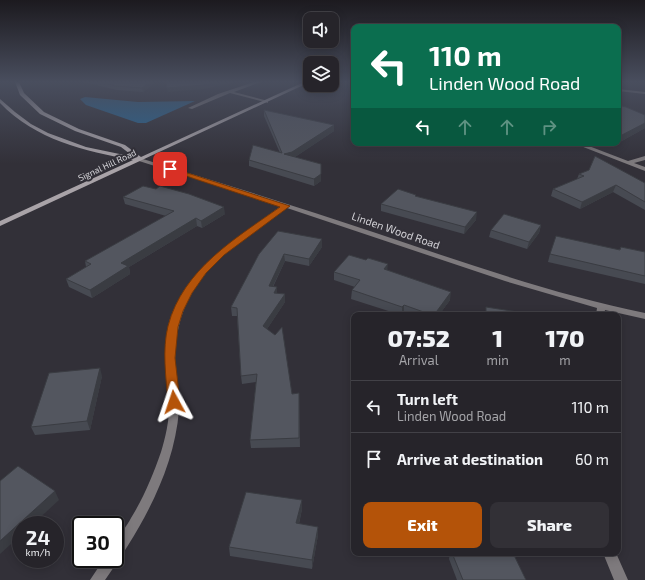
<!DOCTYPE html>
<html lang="en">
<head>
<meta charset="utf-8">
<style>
  :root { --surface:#26242a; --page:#323036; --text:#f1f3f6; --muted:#a4a4a8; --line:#424147; --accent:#b45309 }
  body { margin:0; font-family:"Exo 2",sans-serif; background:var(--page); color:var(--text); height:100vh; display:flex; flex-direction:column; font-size:15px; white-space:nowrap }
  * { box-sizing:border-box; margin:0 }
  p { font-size:13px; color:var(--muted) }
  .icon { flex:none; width:22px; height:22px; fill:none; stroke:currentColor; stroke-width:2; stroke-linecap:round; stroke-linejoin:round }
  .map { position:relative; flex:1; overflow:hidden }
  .side { position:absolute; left:351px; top:312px; width:270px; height:244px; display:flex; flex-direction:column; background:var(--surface); border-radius:8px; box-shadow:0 2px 10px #0003,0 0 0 1px var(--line) }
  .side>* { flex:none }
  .banner { position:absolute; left:351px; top:24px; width:270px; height:122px; border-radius:8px; box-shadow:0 2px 10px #0003,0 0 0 1px var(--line); background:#0b6e4f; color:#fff; overflow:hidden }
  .buttons { position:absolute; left:303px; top:12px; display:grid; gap:8px }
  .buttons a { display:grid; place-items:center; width:36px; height:36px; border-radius:8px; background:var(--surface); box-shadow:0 2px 10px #0003,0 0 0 1px var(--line); font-size:20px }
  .speed { position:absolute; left:12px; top:516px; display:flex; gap:8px; font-size:20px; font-weight:700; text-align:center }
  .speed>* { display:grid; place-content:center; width:52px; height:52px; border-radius:50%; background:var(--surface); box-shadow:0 2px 10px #0003,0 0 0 1px var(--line); line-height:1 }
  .speed small { font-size:10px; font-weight:400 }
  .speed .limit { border:2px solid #111; border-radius:6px; background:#fff; color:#111 }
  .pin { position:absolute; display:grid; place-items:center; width:34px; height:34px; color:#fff; margin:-17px; border-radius:8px; box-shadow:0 2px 6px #0006 }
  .me { position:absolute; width:44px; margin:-22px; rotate:355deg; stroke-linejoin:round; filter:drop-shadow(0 0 3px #0008) }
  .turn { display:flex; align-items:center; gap:14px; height:84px; padding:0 12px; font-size:18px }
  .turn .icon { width:52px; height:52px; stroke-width:2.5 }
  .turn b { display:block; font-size:28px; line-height:34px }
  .lanes { display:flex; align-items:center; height:38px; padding:0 12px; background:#0003; justify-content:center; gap:20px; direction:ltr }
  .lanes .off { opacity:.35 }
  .eta { display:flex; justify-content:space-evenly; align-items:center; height:68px; text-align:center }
  .eta b { font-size:24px; font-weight:800; line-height:28px }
  .cta { display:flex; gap:8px; margin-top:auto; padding:8px 12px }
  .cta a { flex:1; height:46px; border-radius:8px; background:var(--accent); color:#fff; font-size:16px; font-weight:800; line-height:46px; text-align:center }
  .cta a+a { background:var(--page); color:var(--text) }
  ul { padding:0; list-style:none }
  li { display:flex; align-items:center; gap:12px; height:52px; padding:0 12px; border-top:1px solid var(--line) }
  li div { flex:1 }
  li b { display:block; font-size:15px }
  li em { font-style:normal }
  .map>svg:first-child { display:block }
  .water { fill:#266696 }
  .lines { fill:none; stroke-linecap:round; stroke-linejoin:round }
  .lane { fill:#7e7a7d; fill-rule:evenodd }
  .street { fill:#7e7a7d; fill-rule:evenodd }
  .secondary { fill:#a9a3a8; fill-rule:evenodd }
  .wall { fill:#474a52 }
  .shaded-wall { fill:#3a3c42 }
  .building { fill:#53565f; stroke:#3a3c42 }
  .route { fill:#b45309; stroke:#753606 }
  .labels { text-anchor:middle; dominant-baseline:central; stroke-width:4; stroke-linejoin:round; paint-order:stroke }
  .far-street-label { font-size:9px; fill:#d2d1d6; stroke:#323038 }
  .street-label { font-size:11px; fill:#d2d1d6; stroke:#323038 }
</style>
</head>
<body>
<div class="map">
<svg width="645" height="580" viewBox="0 0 645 580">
  <rect width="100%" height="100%" fill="#323038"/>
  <path class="water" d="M85,97l53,5 57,-1 -49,22h-8l-52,-18 -6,-6z"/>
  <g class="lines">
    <path class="lane" d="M254,82h7l-27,10 34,9v2l-38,-10 -38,16 -4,-1 30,-14z"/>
    <path class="street" d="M618,89l27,3v2l-27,-3z
      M573,143h8l47,18 17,-5v4l-11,3 11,4v4z
      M139,159h4c78,24 156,48 233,74 89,30 177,61 269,80v6l-40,-9 -1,5h-8l1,-7 -92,-27 -218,-73c-34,25 -75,48 -96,87 -14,24 -18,54 -15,82 1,11 4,22 3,33 -5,63 -39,120 -74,170h-15l14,-21h11c0,-4 -1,-11 0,-15 2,-5 13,-20 16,-26 13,-21 22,-43 30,-66 5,-16 9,-35 8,-51 -1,-15 -4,-30 -3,-46 3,-75 60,-109 115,-149l-142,-45z
      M603,553h13l12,27h-14z"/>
    <path class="secondary" d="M15,82h4l5,11 20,19 35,17 46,16 16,12 163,-75h6l-310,144v-5l133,-61c-49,-9 -97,-20 -133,-57v-4l15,13 16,12 17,9 38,14 48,10 -13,-10 -46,-16 -35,-17 -20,-19z"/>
  </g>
  <path class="wall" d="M84,82h72l-13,10 -26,-2z
    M618,105l27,10v13l-25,14 -2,-1z
    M264,110l70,15v6l-39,26 26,7v17l-7,5 -65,-20v-6l31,-7 -16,-37z
    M579,174l66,9v27l-32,-18 -33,17 -29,-13 2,-7 24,-10z
    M416,195v1l60,24 -12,14 -83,-23v-7z
    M123,197l102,17 -23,14 -5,-2 -68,41 1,7 -38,24 -23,-11 -3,-8 20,-12 -1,-6 81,-45 -41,-12z
    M541,225l-2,8 -12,16 -38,-12 2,-7z
    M322,247l-13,19 -24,-5 -12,26 4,6 8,1v8l-18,27 25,65 7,-1 1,54 -49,1 -1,-8 6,-58 -14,2 -1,-8 -4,-60h-5l-1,-9 28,-53z
    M621,247l24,5v32l-97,-22 2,-8 69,-4z
    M366,260l22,10 62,30 -11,15h-30l-5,-2 -2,2h-1l-50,-16 1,-9 3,-3 -21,-7v-8z
    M102,376l-12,54 -55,5 -4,-8z
    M302,509l-3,15 19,3v8l-6,34 -82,-13 -1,-9z
    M450,553h63l13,27h-69l-8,-21z"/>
  <path class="shaded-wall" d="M150,82h6l-13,10 -1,-4z
    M215,82h21l-32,7 -36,3 -1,-4z
    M645,123v5l-25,14 2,-7z
    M334,125v6l-42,28 -8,-5z
    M321,174v7l-7,5v-7z
    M616,185l-3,7 -33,17 2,-7z
    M224,207l1,7 -23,14 -1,-7z
    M477,212l-1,8 -12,14 1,-7z
    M196,218l1,8 -68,41 1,7 -38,24 -2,-8 31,-27z
    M541,225l-2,8 -12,16 2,-7z
    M322,239v8l-13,19v-7z
    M284,254l1,7 -16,33v-8z
    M388,264l-1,8 -3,-3z
    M277,287v8l-3,-2z
    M451,292l-1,8 -11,15h-5z
    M285,294v8l-22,33v-9z
    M404,305v8l-2,2v-8z
    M100,368l2,8 -12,54 -3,-9z
    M55,491l4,9 -27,25h-11v10l-21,19v-13z
    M302,500v9l-5,23 -1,-9z
    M318,527v8l-6,34v-9z"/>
  <path class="building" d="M100,82h50l-8,6 -26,-2z
    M166,82h49l-11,3 -37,3z
    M618,105l8,2 19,8v8l-23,12 -4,-1z
    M264,110l70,15 -42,27 -8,2 37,10v10l-7,5 -65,-19 4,-15 29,8z
    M595,156l50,27v19l-29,-17 -34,17 -29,-13 31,-13 -5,-2 10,-4z
    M143,186l13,3 4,-3 29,8 35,13 -23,14 -5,-3 -75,45 7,3 -38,24 -24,-11 25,-15 -6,-3 89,-50 -51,-14z
    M398,189l18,6 -1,1 62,16 -12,15 -84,-23z
    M504,214l37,11 -12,17 -38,-12z
    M278,231l44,8 -13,20 -25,-5 -15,32 8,1 -3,6 11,1 -22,32 12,9 7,-8 10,67 7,-1v45l-49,2 7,-66 -16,2 -4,-68 -6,-1 28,-53z
    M556,236l64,14 1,-3 24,5v24l-95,-22z
    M349,255l17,5 2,-2 20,6 -4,5 67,23 -17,23h-2l-28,-10 -2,2 -50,-17 8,-10 -26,-8z
    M486,307l45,7 1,1h-46z
    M100,368l-13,53 -56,6 18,-54z
    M18,466l37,25 -55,50v-60z
    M246,492l56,8 -6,23 22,4 -6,33 -83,-13z
    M452,553h61l13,27h-63z"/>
  <linearGradient id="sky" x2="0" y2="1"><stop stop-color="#1c1a1f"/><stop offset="0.5" stop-color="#494e5e"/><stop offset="1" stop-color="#494e5e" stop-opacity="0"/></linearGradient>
  <rect width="645" height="164" fill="url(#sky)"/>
  <path class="route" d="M168,168h4l118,38 -66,49 -18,18 -14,20 -9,18 -5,16 -3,31 5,44 -2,3 -4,1 -4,-1 -2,-3c-2,-25 -6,-52 0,-76 15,-57 68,-88 112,-119l-112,-37z"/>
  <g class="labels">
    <g class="far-street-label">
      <text transform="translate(107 165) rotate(-25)">Signal Hill Road</text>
    </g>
    <g class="street-label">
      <text transform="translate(396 230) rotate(19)">Linden Wood Road</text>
    </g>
  </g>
</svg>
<div class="buttons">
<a><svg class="icon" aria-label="sound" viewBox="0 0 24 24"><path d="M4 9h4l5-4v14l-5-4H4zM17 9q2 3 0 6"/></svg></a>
<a><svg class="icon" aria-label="layers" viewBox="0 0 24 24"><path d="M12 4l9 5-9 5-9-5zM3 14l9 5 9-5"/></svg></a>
</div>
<div class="speed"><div>24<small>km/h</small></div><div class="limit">30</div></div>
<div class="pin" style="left:170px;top:169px;background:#d93025"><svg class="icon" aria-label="arrive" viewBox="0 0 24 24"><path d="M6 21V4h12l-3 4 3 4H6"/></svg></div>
<svg class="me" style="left:174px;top:402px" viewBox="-20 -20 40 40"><path d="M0-17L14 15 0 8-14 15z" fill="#b45309" stroke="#fff" stroke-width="4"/></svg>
<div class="banner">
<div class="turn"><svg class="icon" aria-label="left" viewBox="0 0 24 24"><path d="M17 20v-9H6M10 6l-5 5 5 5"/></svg><div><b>110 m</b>Linden Wood Road</div></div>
<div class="lanes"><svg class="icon" aria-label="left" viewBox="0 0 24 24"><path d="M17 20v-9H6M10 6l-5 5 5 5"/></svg><svg class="icon off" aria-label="ahead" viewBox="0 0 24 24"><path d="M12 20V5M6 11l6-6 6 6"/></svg><svg class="icon off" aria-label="ahead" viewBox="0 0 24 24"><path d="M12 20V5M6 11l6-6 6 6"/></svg><svg class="icon off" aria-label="right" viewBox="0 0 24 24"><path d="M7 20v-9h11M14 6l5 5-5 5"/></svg></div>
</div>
<section class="side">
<div class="eta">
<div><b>07:52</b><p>Arrival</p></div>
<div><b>1</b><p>min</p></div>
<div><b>170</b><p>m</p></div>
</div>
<ul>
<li><svg class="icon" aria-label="left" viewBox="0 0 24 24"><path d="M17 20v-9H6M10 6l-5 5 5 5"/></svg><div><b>Turn left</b><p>Linden Wood Road</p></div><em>110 m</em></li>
<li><svg class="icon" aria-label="arrive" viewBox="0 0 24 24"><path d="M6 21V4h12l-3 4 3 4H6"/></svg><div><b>Arrive at destination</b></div><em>60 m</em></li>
</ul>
<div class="cta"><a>Exit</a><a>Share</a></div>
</section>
</div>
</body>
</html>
